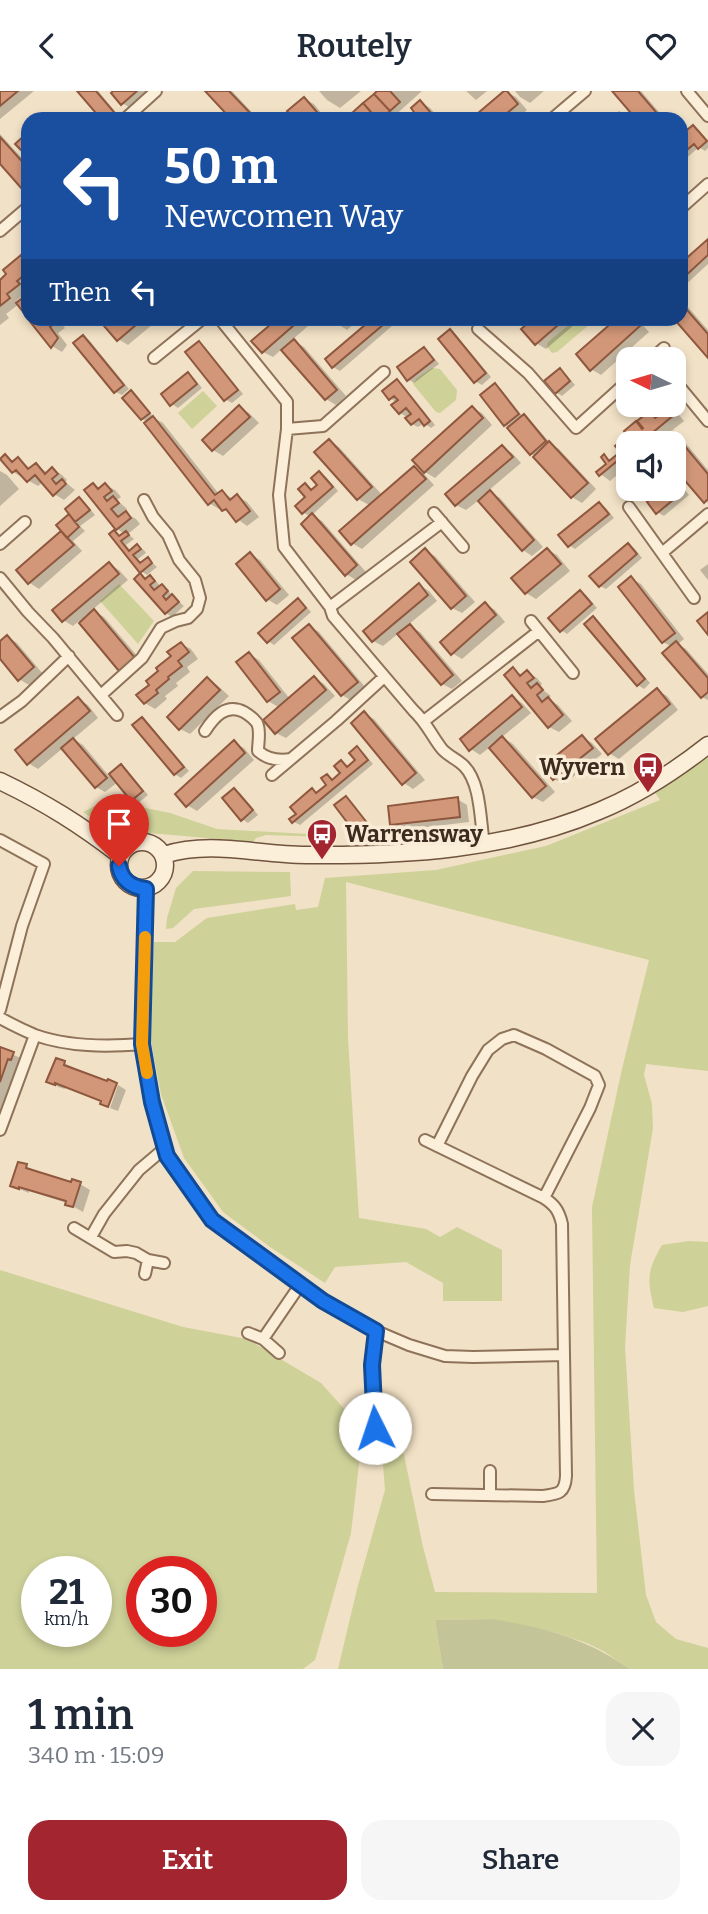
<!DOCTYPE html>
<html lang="en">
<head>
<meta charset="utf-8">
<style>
  :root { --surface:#fff; --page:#f6f6f7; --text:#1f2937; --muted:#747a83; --accent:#a22530 }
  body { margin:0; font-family:Bitter,serif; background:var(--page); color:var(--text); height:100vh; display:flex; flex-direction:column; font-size:26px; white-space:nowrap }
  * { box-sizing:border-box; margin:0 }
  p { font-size:23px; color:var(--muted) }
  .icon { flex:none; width:38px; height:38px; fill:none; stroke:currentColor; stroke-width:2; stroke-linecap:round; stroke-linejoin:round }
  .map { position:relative; height:1578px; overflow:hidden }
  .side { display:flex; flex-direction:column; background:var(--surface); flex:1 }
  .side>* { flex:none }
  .guide { position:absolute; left:21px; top:21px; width:667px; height:214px; border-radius:21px; box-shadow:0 4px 10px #0003; background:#1a4fa0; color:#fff; overflow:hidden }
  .needle { width:46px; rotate:275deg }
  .controls { position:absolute; left:616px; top:256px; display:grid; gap:14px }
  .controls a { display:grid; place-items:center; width:70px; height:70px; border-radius:14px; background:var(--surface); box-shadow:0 4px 10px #0003; font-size:35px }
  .speed { position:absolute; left:21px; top:1465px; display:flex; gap:14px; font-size:35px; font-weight:700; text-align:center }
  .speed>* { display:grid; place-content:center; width:91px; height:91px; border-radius:50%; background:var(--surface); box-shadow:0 4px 10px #0003; line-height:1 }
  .speed small { font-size:18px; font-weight:400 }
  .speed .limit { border:10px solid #d22; background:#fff; color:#111 }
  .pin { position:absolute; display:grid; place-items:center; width:60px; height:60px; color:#fff; margin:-72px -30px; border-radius:50% 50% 50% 0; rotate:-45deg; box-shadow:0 0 7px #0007 }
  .pin .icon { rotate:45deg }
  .me { position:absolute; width:77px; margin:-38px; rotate:356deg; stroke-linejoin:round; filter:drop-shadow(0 0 5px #0008) }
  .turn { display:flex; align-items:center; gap:24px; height:147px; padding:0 28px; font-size:32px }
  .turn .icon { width:91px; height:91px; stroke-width:2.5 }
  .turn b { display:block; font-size:49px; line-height:60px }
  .then { display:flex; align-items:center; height:66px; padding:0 28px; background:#0003; gap:14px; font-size:26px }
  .round { display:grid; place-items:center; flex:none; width:74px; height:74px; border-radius:21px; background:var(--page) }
  .summary { display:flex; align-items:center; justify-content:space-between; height:119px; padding:0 28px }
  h1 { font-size:42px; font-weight:600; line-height:52px }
  .cta { display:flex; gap:14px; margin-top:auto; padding:14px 28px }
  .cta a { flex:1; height:80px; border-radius:21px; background:var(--accent); color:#fff; font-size:28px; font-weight:600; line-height:80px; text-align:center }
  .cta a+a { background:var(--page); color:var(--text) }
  header { display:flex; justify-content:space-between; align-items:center; height:91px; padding:0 28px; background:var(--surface); font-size:32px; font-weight:600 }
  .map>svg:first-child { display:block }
  .green { fill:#ced198; fill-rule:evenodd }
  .cemetery { fill:#c3c598 }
  .shadow { fill:#0003 }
  .building { fill:#d29779; stroke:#8f583e; stroke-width:2 }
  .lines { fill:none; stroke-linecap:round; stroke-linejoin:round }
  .street-casing { stroke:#8e725a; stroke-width:14 }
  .secondary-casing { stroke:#70533d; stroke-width:19 }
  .street { stroke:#fbefda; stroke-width:10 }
  .secondary { stroke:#fbefda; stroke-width:16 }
  .route-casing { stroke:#114b97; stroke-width:18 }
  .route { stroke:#1a73e8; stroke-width:12 }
  .slow { stroke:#f59e0b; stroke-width:12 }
  .labels { text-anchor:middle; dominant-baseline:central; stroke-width:7; stroke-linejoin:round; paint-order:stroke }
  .poi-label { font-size:23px; font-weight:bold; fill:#3e2b1f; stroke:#f8ecd6; text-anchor:end }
</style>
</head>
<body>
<header><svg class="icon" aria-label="back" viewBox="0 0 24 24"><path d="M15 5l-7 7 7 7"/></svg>Routely<svg class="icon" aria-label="heart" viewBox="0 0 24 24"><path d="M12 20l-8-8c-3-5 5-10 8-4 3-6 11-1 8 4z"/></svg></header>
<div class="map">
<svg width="708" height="1578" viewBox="0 0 708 1578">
  <rect width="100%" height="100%" fill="#f1e1c6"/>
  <path class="green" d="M576,228h12l2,5 -33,28 -5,1 -5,-6 1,-5z
    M432,277l8,1 17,21 -1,10 -16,13 -4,-1 -23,-28 4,-6z
    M203,300l14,15 -25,23 -14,-16z
    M119,493l35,37 -16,23 -38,-43z
    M708,662v318l-62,-7 -2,11 8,29 1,24 -23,137 -5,82 9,143 12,105 10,27 20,17 32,9v21h-78l-25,-17 -18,-9 -34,-11 -65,-13 -53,1 8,49h-105l19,-80 28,-99 -4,-51 22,11 20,97 12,45 162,1 -5,-386 30,-138 27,-109 -303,-78 2,156 11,180 67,11 14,8 17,-10 45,23v51h-59v-18l-37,-21 -71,5 -10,16 -55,-36 -47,-35 -39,-54 -23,-64 -10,-52 -4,-6 7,-94h21l32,-24 88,-14 1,6 22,-3 7,-29 111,-8 110,-24 114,-46 -6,-9 14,-7z
    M107,709l63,13 47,16 109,6v2l-60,-2 -10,3 -3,4 -104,-9 -27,2 -11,-5 -28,-18z
    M193,780l97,1 1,24 -97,13 -21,19 -7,1 1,-11 9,-30z
    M689,1150l19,1v64l-25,6 -29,-4c-7,-29 -7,-37 8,-63z
    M0,1179l183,57 64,12 74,44 42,47 -12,103 -36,127 -12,9h-303zM37,1480h59v60h-59zM142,1480h59v60h-59z"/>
  <path class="cemetery" d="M492,1528c53,9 93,19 138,50h-187l-8,-49z"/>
  <path class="shadow" d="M0,0h34l-34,28z
    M80,0h18l21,25 -4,3h-11z
    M115,0h38l-21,18 -10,-6z
    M207,0h25l26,28h-25z
    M319,0h42l-21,17 -13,-8z
    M379,0h43l-31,28h-42z
    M466,0h21l-11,9z
    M515,0h29l-14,12 -10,-6z
    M614,0h27l24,28h-26z
    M506,1l10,5 11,13 -10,9h-43z
    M304,8l10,5 12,15h-30z
    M421,11l9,6 10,11h-18z
    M619,20l10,5 2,3h-22z
    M693,36l6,3 9,11v7l-3,3 -6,-4 -18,16v-26z
    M0,43l28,31v26l-28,-29z
    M708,150v23l-27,25v-23z
    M21,166l7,4v24l-2,2 2,4 -12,10 3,3 6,-5 3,1v15l-9,-11 -13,10 3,4 -9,7v-43z
    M681,212l7,4 20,23v25l-31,-36h4z
    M31,228h26l8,9 -7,5 9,12 -5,7 -10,-6z
    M115,228h44l-31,26 -10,-6 -11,-13z
    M280,228h36l-24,21 12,7 42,49 -10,9 -10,-6 -43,-51 -10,9 -10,-5 -9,-11z
    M335,228h21l2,1 -11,10 -6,-4z
    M375,228h25l-60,52 -7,-4 -6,-7z
    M536,228h45l-35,30 -10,-6 -13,-14z
    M619,228h18l12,13 -48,43 -10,-6 -13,-14z
    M450,240l6,4 35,42 -9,8 -7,-4z
    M83,246l6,3 40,49 -7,6 -6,-3z
    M199,252l6,4 38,47 -11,9 -7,-4z
    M424,258l6,4 9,11 -25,19 -6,-4z
    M560,280l6,3 9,11 -13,11 -6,-4z
    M188,284l6,3 8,10 -24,20 -6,-4z
    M397,290l6,4 32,40 -4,3 -7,-5 -6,4 -6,-3 -3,-6 -9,-5 -3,-10 -7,-5z
    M495,294l6,4 22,28 7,3 21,24 8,5 37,40 -14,14 -10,-6 -37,-41 -4,-2 -21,-26 -5,-3z
    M131,302l6,3 17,22 9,5 56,71 3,-2 11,7 4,-3 10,6 12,15 -12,9 -26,-19 -2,2 -10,-6 -61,-81 -6,-3z
    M666,313l8,5 10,12 -28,22h-24l4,-20 10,6 4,-16 8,5 5,-4z
    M239,316l10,6 10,10 -36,33 -10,-6 -9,-10z
    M472,317l10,5 10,12 -57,53 -10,-6z
    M673,344l10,5 25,30v33l-34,-38z
    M330,350l9,6 44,49 31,-28 10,6 10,11 -72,64 -10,-6 19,-37 -13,-7z
    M620,353l6,3 2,-1v20l-18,15 -12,-9 10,-8 -4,-7 8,4 10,-9z
    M502,356l10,6 9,10 -33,28 12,7 43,49 -11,9 -9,-6 -44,-50 -13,10 -10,-5z
    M6,366l9,5 3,-3 13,10 5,-4 12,8 5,-4 9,6 5,5 -2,2 10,8 -11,10 -10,-6 -11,-12 -5,4 -25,-14z
    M0,380l7,4 12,14 -19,17z
    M320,382l6,4 12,14 -26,24 10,6 44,51 -10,8 -10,-6 -35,-57 -7,-4 -6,-7 10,-9 -3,-12 8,6 7,-6z
    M675,390l6,4 8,10 -25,21 -7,-4 17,-24z
    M93,394l7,4 5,-4 10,5 6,7 -4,3 10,9 -3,3 12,7 4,5 -12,10 6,5 -8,6 5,6 6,-5 7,4 2,3 -8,6 4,5 6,-5 9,8 -10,8 -6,-4 -27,-39 7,5 4,-3 -8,-5z
    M79,408l6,4 10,12 -15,11 5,5 -12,10 9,10 -43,38 -9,-6 -12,-13 45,-39z
    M599,413l7,4 8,10 -39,31 -6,-4z
    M628,454l6,3 8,10 -36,31 -6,-3z
    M548,459l9,5 13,16 -34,28 -10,-6 -12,-15z
    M426,460l9,5 40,46 -13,11 -10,-5z
    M250,464l10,5 29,35 -12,10 -10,-6z
    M109,473l10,6 9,10 -36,30 12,7 40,47 -14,11 -10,-6 -41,-48 -6,5 -10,-6z
    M708,473v16l-8,-10z
    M140,485l7,3 3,-2 6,4 5,6 7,3 4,6 12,10 -12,11 -6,-4z
    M631,487l10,6 43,55 -6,5 8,5 22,25v26l-6,-3 -30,-50 -9,-5 -43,-55z
    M419,494l10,6 8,10 -29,24 12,7 42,49 -10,8 -10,-5 -43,-51 -16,13 -10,-5z
    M580,501l6,3 11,13 -30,26 -6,-4z
    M298,509l6,4 7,8 -37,33 -6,-4z
    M485,513l10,6 10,12 -43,37 -10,-6z
    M593,527l6,4 51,61 -6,6 -6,-4z
    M309,535l10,6 47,56 -14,13 -10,-6z
    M8,546l9,6 26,31 -14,11 -10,-6 -19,-23v-15z
    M181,553l10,5 7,10 -11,8 3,5 -14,11 2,3 -13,10 2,3 -12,10 -10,-6 6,-18z
    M249,563l10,6 31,39 24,-21 10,6 11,12 -49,42 -10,-5 4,-25 -12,-7z
    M513,579l10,5 4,-3 10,6 5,6 -3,3 12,9 -3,3 10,6 14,16 -13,11 -10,-5z
    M207,588l10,6 12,11 -39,38 -10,-5 -11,-12z
    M657,599l10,6 11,14 -59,49 -10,-6z
    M513,606l9,6 9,10 -29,24 11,7 42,48 -12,10 -10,-5 -43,-50 -10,8 -9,-6z
    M78,608l10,6 10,13 -25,21 10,6 26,31 12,-10 6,4 21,25 -10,8 -6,-4 -14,-17 -13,10 -9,-5 -33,-39 -25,21 -10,-6z
    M364,623l10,5 51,61 -12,9 -9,-6z
    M142,628l6,4 41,48 -8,7 -6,-4z
    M582,646l10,6 10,11 -38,30 -10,-5z
    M234,652l10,5 10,12 -57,51 -10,-6z
    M357,657l6,4 10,12 -73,61 -6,-3 18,-32 6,4 11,-9 -2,-9 7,4 9,-7 -1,-11 7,5 8,-7z
    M234,699l6,3 18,22 -10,8 -6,-4z
    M346,707l6,4 21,27 -9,7 -7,-4z
    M457,708l10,6 2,17 -67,8 -10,-6z
    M0,958l23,10 -2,5 -3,-1 -18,55z
    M64,972l10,5 -1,2 35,14 1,-3 9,4h-4l-11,17 -38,-15v2l-7,-2 -9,-6z
    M118,994l8,5 -8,21 -8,-3z
    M19,1073l53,20h8l10,6 -7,22 -16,-9 -38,-12v2l-17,-7z"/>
  <path class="building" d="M0,0h18l-18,15z
    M77,0h19l18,21 -9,7h-4z
    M113,0h24l-16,14 -10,-12z
    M205,0h24l26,27 -24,1z
    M377,0h13l10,11 -10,9 -16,-17z
    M504,0h3l11,13 -18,15h-29z
    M612,0h26l24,28h-26z
    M374,3l16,17 -9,8h-4l-14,-16z
    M304,6l19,22h-29l-7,-8z
    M420,9l16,19h-17l-8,-11z
    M363,12l14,16h-19l-6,-6z
    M693,34l14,16 -9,8 -4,-5 -13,11v-20z
    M28,41v25l-13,-13z
    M0,46l28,31v18l-5,4 -23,-26z
    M708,148v16l-27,25v-17z
    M21,164l7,8v9l-11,9 3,3 -13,10 3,4 -10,8v-26l6,-6 -3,-4z
    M25,205l3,5v17l-12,-15z
    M681,212l27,31v24l-34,-39h7z
    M28,228h25l3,3 -6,5 8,11 -7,10z
    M113,228h30l-26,22 -13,-15z
    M277,228h24l-39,34 -11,-12z
    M372,228h18l-58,49 -7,-9z
    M533,228h32l-30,26 -14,-16z
    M616,228h18l6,7 -50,45 -14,-17z
    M450,238l36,44 -12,10 -36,-44z
    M83,244l41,50 -10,8 -41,-50z
    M294,248l43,51 -12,10 -44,-50z
    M199,250l39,49 -14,11 -39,-49z
    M424,256l10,13 -27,21 -10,-14z
    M560,277l10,13 -15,13 -11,-13z
    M188,281l9,12 -27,22 -9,-12z
    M397,288l33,42 -6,5 -5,-7 -8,6 -6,-7 6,-4 -5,-6 -7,6 -8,-9 7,-5 -4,-4 -5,4 -7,-9z
    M495,292l24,31 -15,12 -24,-31z
    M131,299l19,23 -9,7 -19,-22z
    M661,313h6l8,10 -35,29h-11l3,-3 -8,-9 12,-10 6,8 1,-1 -6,-7 13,-10 5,7 6,-4 -5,-6z
    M239,314l11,12 -38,34 -10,-11z
    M472,315l11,12 -59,55 -12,-13z
    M524,323l22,27 -16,14 -23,-27z
    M153,325l62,79 7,-5 8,10 7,-6 13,17 -14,11 -10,-13 -4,2 -8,-11 -6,5 -64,-82z
    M673,341l35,42v25l-4,4 -30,-35v-25h-13z
    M329,348l43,48 -15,13 -43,-48z
    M549,350l39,42 -17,15 -38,-41z
    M620,351l4,5 4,-4v9l-29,24 -3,-4 10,-8 -5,-7 3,-3 5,7 11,-9 -5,-6z
    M502,354l11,12 -58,49 -10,-12z
    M5,363l7,8 6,-5 10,12 8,-6 9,11 7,-7 6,7 -6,5 4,5 6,-5 4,5 -13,12 -18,-21 -8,7 -11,-12 -4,3 -12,-14z
    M414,375l12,13 -75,66 -12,-14z
    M319,380l14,16 -31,27 -7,-8 10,-9 -7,-8 7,-6 6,7 6,-5 -6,-7z
    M675,388l9,12 -28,23 -9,-12 17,-14h10z
    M93,392l5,6 7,-6 7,8 -8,6 3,4 6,-5 6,7 -8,6 7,8 8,-6 5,7 -15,12 -32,-40z
    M490,399l44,50 -12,11 -44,-50z
    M79,406l11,13 -15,12 -10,-13z
    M599,411l10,12 -41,33 -10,-12z
    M312,422l45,52 -12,11 -44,-52z
    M69,423l10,13 -12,11 -11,-13z
    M114,439l5,6 7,-5 3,4 -8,6 8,10 8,-7 4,5 -8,6 7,8 8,-6 4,6 -12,10 -31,-39z
    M61,440l13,14 -46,39 -12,-14z
    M628,452l9,11 -38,33 -10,-11z
    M425,457l41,48 -15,13 -41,-47z
    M547,457l14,16 -36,30 -14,-16z
    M250,461l30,37 -14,12 -30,-37z
    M109,471l10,12 -57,48 -10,-12z
    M140,482l5,6 5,-4 5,6 -5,4 4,5 8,-6 6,7 -5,5 3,4 6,-6 7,8 -14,12 -31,-35z
    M631,485l44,57 -13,10 -44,-56z
    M419,492l9,12 -56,47 -9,-11z
    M580,499l12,14 -32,28 -12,-14z
    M298,507l8,10 -39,35 -9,-10z
    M485,511l11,13 -45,40 -11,-13z
    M94,518l41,49 -16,13 -40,-48z
    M708,521v23l-11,-14z
    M593,525l52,63 -8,7 -53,-62z
    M309,533l49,58 -17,14 -49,-58z
    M410,533l43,51 -12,10 -44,-51z
    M7,544l27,32 -16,14 -18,-22v-18z
    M676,550l32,37v14l-7,6 -39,-45z
    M181,551l8,10 -11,9 4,5 -14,11 1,2 -13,11 2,3 -14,11 -8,-9 13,-10 -3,-4 12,-10 -2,-3 15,-12 -4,-4z
    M249,561l31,40 -13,10 -31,-40z
    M513,576l7,9 7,-6 7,8 -7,5 4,5 6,-5 6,7 -6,5 5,7 6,-5 15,18 -15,13 -44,-53z
    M314,585l12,14 -51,44 -12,-14z
    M207,586l13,13 -41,40 -12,-13z
    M657,597l13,16 -62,51 -13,-16z
    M512,604l10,12 -53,44 -9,-12z
    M78,606l12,14 -63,54 -12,-15z
    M364,620l52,62 -14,12 -51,-62z
    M142,626l42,50 -10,8 -42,-50z
    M582,644l11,13 -40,32 -11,-13z
    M502,645l44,50 -14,12 -43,-50z
    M73,647l34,40 -12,10 -34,-40z
    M234,649l11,13 -59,54 -11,-13z
    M357,655l11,14 -76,63 -3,-4 7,-5 -6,-7 22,-19 4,5 10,-8 -5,-7 6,-4 5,6 8,-7 -6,-7 7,-6 6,7 8,-7 -6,-7z
    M121,673l22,27 -12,10 -22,-27z
    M234,697l19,22 -12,11 -19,-23z
    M346,705l22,28 -12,10 -22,-29z
    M458,706l2,20 -70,8 -2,-19z
    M0,956l14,5 -3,8 -3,-1 -8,23z
    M56,967l9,3 -1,4 43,16 1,-2 9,4 -9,24 -8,-3 1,-3 -46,-18v2l-9,-3z
    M18,1071l9,2 -1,4 45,14 1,-3 9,3 -8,25 -8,-2 1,-4 -47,-14v2l-9,-3z"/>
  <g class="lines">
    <g class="street-casing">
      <path id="street" d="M687,0l21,25
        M125,28l31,-28
        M552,28l33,-28
        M681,117l27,-24
        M0,140l28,-24
        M220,228l67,83v27l-8,66 5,52 46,60 3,9 80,94c14,13 18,25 29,39 6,7 15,10 22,17 17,17 16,54 20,78
        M478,238l50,44 48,55 52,-47
        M154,267l48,-39
        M652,268l12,-11
        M674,289l34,41
        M287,338l36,-3 61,-54
        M629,416l65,91
        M434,422l29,34
        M0,453l25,-22
        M662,462l46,-39
        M0,487l28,34 25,26 64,77
        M330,516l112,-85
        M531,530l42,52
        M101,604l41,-37 19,-30 15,-7 12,-3 9,-9 3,-11 -5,-18 -16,-20 -11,-25 -15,-18 -9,-17
        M0,626l22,-16 47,-45
        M424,630l115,-90
        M205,640c9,-14 21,-28 39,-19 5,3 10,7 13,11 4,8 1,19 1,28 9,8 21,10 33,8
        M272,684l64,-54 48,-44
        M0,749l44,24 -22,62 -22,84
        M146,798l-4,155 9,58 16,54 45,64 111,81 53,30 33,14 36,11 28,1 91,-2 -2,-131c-3,-13 -7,-19 -18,-26l-119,-58
        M0,927c11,6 23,12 35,17 34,12 71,12 107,9
        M0,1039l35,-95
        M437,1055l35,-70 16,-26 14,-11 12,-4 32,14 49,27 4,9 -9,23 -46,90
        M74,1137l40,24 13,-1 9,2 12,7 16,3
        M91,1146l13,-23 35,-44 26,-22
        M145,1183l3,-14
        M248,1242l15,6 16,14
        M263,1248l37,-54
        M375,1337l-3,-63 4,-34
        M490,1380v24
        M432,1403l111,2c16,-2 22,-3 23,-20l-2,-121"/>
    </g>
    <g class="secondary-casing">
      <path id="secondary" d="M0,690c46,22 81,44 121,75
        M119 774a23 23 0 1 1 46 0a23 23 0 1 1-46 0Z
        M164,764c47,-15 94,0 142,0 99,1 202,-5 293,-44 39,-16 76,-40 109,-66"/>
    </g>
    <use href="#street" class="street"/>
    <use href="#secondary" class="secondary"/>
  </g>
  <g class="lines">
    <g class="route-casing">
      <path id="route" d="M119,775c3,15 12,21 27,23l-4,155 10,58 15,54 45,64 111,81 53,30 -4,34 3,63"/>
    </g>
    <use href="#route" class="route"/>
    <path class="slow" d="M145,846l-3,107 5,29"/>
  </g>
  <defs>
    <g id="bus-pin" transform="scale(1.575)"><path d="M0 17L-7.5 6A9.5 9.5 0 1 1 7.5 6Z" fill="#a22530" stroke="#f8ecd6"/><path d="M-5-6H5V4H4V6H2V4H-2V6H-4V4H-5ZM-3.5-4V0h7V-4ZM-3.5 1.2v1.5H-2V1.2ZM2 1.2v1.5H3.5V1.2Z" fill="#fff"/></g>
  </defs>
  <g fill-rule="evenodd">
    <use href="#bus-pin" x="648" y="676"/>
    <use href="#bus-pin" x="322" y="743"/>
  </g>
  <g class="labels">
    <g class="poi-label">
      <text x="625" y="676">Wyvern</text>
      <text x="345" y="743" text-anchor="start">Warrensway</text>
    </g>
  </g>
</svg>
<div class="controls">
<a><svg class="needle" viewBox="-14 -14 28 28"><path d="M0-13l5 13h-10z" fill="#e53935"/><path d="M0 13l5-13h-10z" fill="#747a83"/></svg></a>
<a><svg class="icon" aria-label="sound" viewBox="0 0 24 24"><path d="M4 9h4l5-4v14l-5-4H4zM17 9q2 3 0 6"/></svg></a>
</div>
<div class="speed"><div>21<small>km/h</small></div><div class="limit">30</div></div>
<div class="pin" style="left:119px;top:775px;background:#d93025"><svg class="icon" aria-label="arrive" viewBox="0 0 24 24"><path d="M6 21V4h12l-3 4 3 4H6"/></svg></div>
<svg class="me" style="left:375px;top:1337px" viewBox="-20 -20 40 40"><circle r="19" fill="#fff"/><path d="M0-13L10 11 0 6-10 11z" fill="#1a73e8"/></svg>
<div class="guide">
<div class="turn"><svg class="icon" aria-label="left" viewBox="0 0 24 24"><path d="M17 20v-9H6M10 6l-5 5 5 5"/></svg><div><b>50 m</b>Newcomen Way</div></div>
<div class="then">Then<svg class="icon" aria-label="left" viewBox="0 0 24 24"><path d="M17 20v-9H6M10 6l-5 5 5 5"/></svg></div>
</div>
</div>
<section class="side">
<div class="summary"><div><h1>1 min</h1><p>340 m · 15:09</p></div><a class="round"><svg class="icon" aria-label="close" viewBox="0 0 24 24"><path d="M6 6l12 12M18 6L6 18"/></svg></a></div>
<div class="cta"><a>Exit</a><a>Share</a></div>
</section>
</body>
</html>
